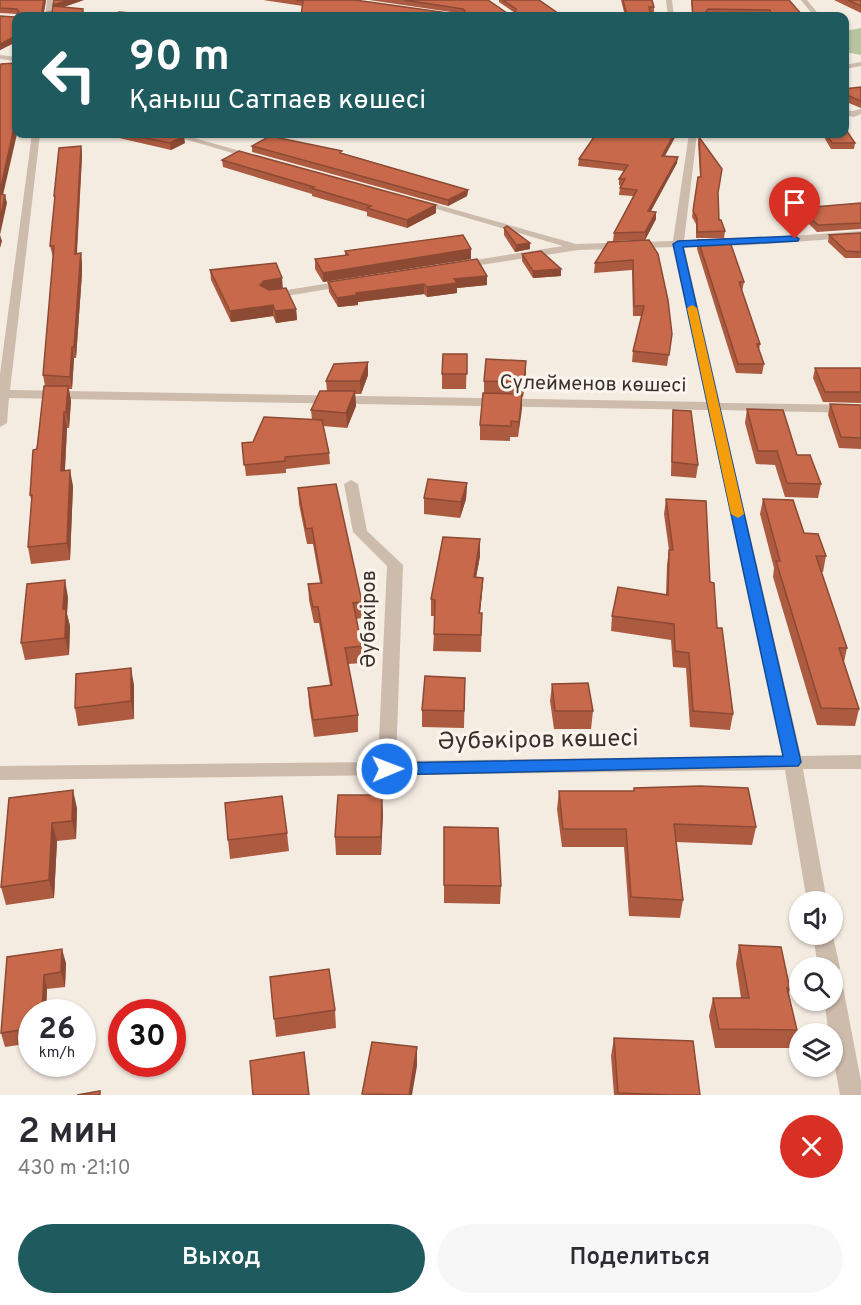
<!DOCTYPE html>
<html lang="ru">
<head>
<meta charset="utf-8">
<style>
  :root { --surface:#fff; --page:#f7f7f7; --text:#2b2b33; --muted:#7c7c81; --accent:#1f5a5e }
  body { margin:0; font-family:Overpass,sans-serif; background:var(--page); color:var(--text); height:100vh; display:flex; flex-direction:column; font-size:22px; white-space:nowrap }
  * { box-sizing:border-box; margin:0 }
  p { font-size:20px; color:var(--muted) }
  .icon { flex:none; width:33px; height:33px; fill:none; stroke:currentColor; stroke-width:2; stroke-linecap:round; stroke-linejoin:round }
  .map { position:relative; height:1095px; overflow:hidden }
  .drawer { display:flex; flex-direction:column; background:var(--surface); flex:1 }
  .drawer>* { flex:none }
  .banner { position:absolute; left:12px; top:12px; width:837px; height:126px; border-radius:12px; box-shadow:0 2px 4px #0004; background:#1f5a5e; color:#fff; overflow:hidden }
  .fabs { position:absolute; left:789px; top:891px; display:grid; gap:12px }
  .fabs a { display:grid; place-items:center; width:54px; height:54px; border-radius:50%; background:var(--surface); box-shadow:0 2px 4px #0004; font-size:30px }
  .speed { position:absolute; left:18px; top:999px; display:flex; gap:12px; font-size:30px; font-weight:700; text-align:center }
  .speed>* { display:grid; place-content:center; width:78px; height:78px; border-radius:50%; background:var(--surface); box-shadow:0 2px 4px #0004; line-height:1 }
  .speed small { font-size:15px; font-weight:400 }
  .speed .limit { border:9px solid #d22; background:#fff; color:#111 }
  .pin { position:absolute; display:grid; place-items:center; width:51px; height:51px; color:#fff; margin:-62px -26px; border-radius:50% 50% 50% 0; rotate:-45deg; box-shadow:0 0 6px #0007 }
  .pin .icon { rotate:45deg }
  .me { position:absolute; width:66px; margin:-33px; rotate:89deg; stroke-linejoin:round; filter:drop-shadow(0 0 4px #0008) }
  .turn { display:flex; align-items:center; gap:21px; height:126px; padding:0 18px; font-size:27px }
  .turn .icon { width:78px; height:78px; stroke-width:2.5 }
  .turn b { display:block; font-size:42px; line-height:51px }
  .round { display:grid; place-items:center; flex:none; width:63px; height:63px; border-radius:32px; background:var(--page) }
  .overview { display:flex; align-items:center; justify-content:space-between; height:102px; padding:0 18px }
  h1 { font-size:36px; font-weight:600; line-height:45px }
  .action { display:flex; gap:12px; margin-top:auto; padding:12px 18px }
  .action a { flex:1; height:69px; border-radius:36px; background:var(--accent); color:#fff; font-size:24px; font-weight:600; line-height:69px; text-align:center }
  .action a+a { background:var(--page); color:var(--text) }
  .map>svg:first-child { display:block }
  .green { fill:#b8c4a0 }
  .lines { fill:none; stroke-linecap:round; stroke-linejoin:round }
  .minor { fill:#cdbbac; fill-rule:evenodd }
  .wall { fill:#ac5a40 }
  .shaded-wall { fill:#8c4a34 }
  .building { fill:#c8694b; stroke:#8c4a34; stroke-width:1.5 }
  .route { fill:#1a73e8; stroke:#114b97; stroke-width:1.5 }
  .slow { fill:#f59e0b }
  .labels { text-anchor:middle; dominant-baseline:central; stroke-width:6; stroke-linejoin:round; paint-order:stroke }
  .street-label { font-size:20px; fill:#3b302b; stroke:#fbf5ee }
  .near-street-label { font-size:24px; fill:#3b302b; stroke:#fbf5ee }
</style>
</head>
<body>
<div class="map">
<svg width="861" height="1095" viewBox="0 0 861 1095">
  <rect width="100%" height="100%" fill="#f4ebe1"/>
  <path class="green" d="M861,28v27l-16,-3v-21z"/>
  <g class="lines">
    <path class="minor" d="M47,0h6l-2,16h-6z
      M666,0h6l2,16h-6z
      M801,0h6l13,16h-6z
      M0,55l16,2v4l-16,-2z
      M861,62v4l-17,3v-4z
      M861,109v5l-7,3 -10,-2v-5l9,1z
      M32,134h8l-30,256 697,12 -33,-155 -96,3 -117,18 -5,-3 1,-2 106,-17 -150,-44 8,-2 155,44 97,-3 16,-107h8l-13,107 68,-2 109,-8v6l-109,8 -68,2 36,156 141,2v8l-140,-3 80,346 60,-1v14h-58l24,133h-20l-22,-132 -785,10v-14l378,-4 9,-196 -34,-34 -9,-48 7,-4 7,4 9,47 36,34 -7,196 387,-5 -75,-346 -699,-12 -2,25 -7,4v-53z
      M168,134h12l81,23 -5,3z
      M348,280l5,3 -1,2 -83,14 -6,-3 6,-3z
      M832,932l8,36 -3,6 -5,2v-8h-14l-5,-34h19z
      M832,978l8,2 3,7 18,94v14h-21l-8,-44v-17h-3l-5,-34h8z"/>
  </g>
  <path class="wall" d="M0,0h46l-2,13 8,-1 1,-6 31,-6 -20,7 19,2 1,5 -68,2v26l-16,8v-34l15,1 3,-3 -18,-1z
    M263,0h92l93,13h10l-89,-13h62l76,13h8l-16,-11v-2h40l23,16h-261l2,-10z
    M621,0h31l2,7v5h-4l1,4h-26z
    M691,0h98l14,16 -96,-1 -1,1h-14z
    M834,0h27v13z
    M861,87v21l-17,-7v-12z
    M106,134h68l11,9 -14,7 -65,-15z
    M187,134h18l-7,3z
    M570,134h107l-12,22 12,7 -26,48 5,8 -11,21 -32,1 1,-8 19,-37 -14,-1 1,-7 1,-2 -2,-1v-6l5,-8 -46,-5 1,-7 16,-23z
    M825,134h19l11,9 -1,6h-23l-6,-10z
    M699,137l19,57 1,26 6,11 -1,7h-28v-14l-4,-7 6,-40h2l-2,-34z
    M81,146l1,10 -5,98 4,-1 1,11v9l-6,85h-2l-2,31h-3l2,12 -2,27h-2l-2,42 8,16 -3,74 -39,4 -3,-17 4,-44 -2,-8 15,-109 -2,-11 10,-118 -3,-11 5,-43 -1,-7z
    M252,146l90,7 126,37 -1,6 -19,10 -196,-54z
    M222,160l214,53 -29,15 -40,-12v-4l-55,-16v-2l-89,-27z
    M861,203v26l-44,3 -18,-18 1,-6z
    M504,228l26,21 -15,3 -11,-17z
    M861,233v25h-16l-17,-16 1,-7z
    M649,240l23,94 -5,32 -35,-4 1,-11 9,-35h-9l-1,-46 -38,3 1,-10z
    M698,240l46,42 -2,9 18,53 -1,6 5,14 -2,10 -26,-1 -39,-124z
    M471,249v10l-148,23 -8,-13v-10l30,-4v-4z
    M522,254l39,22 -28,2 -11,-17z
    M210,270l73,18 13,21 1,11 -21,3 -3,-7 -42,6 -20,-42z
    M328,282l159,3 -30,3v5l-30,4 -3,-3 -66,8v3l-20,2 -9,-15z
    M467,354l-1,35h-24v-15z
    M815,368h46v35l-38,-1 -10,-24z
    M368,375l-7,19h-6l1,12 -9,22 -24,-2 6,27 1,11 -44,5v4l-40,3 -4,-33 11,-1 59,-22 -1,-10 16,-19 -1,-10z
    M526,376l-3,21h-1l-4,40h-8v4l-30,-1v-15l4,-32v-12z
    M830,404l31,1v44l-22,-1 -11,-33z
    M747,409l50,46 24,29 -3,14 -33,-1 -10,-32 -19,-1 -11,-41z
    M673,410l25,55 -2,13 -25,-2 1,-53z
    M467,483l-1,16 -6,19 -36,-4v-16z
    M298,488l64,114v16l-6,1 6,27 1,17 -15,1 10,51v17l-44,5 -5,-32 -1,-17 22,-3 -11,-62h-5l-5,-23 -1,-16 12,-1 -7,-39h-6l-8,-40z
    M666,499l44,83 7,46 16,86 -3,16 -40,-3 -4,-59 -13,-1 -2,-27 -60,-9 1,-15 54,-22 1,-29 2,-15 -5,-36z
    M763,499l41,34 22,23 -3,16h-2l26,76 -3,14 15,47 -4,17 -38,-1 -44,-148 1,-9 -14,-54z
    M480,539v17l-4,21 7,1 -3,35h2l-1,39 -48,-1 2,-35h-4v-17z
    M68,597l-1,17 3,12 -1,29 -44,5 -4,-17z
    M465,678l-1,50 -42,-1v-17z
    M552,684l41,27 -2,18h-37l-4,-28z
    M134,685v34l-56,7 -3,-18z
    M634,788l122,39 -4,18 -76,-3 7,58 -3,18 -51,-2 -5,-69h-62l-5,-38 2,-18h75z
    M9,798l68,10 -1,31 -19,2 -3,57 -48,7 -5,-18z
    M383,813l-2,42h-45l-1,-18z
    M444,827l57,59 -1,18 -56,-1z
    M287,833l2,18 -59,8 -2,-19z
    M739,945l51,44 -2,6 9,35 -5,18h-77l-6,-32 4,-18h28l-5,-34z
    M7,957l59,6 -1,24 -18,2 -1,23h-14v31l-27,4 -4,-14z
    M270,977l65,33 1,18 -60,9z
    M614,1038l86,57h-86l-3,-39z"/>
  <path class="shaded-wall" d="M44,0h2l-3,16 -1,-5z
    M68,0h16l-30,10 -1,-5z
    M16,36v6l-16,8v-6z
    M16,118l1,16 -14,61 -3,-1 1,-7z
    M674,134h3l-1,1 -15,27 1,-6z
    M184,136l1,7 -14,7 -1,-7z
    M81,146l1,10 -6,108 -1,-10z
    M678,157l-1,6 -30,55 1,-7z
    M468,190l-1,6 -19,10v-6z
    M5,195l2,8 -7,32 2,6 -2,7v-27z
    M436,205v8l-29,15v-8z
    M656,212v7l-11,21v-8z
    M530,243v6l-15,3 1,-7z
    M471,249v10l-148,23v-9z
    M81,253l1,11v9l-6,85 -2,-11z
    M561,269v7l-28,2v-7z
    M487,276v9l-30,3v5l-30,4v-10l27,-8z
    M282,278l1,11 -18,3 -5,-7 4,-4z
    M424,284v10l-66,8v3l-20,2 -1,-9 19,-5z
    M273,305v11l-42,6 -1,-11z
    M296,309l1,11 -21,3 -1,-12z
    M72,347l2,11 -2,31 -2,-12z
    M526,361v15l-3,21 1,-15z
    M368,362v13l-7,19 -1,-13z
    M68,386l3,15 -2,27 -3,-16z
    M355,391l1,15 -9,22 -1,-15z
    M522,394v15l-4,28 1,-15z
    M64,412l3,16 -3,58 -3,-15z
    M70,470l3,16 -3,74 -3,-17z
    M467,483l-1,16 -6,19 1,-16z
    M480,539v17l-7,38 1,-17z
    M483,578l-1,16 -4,36 1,-17z
    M65,580l3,17 -1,17 3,12 -1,29 -4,-17 -2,-29z
    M131,668l3,17v34l-3,-18z
    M73,790l4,18 -1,31 -4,-18z
    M382,795l1,18 -2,42v-18z
    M52,823l5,18 -3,57 -5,-18z
    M62,949l4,14 -1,24 -4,-15z
    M44,975l3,14 -1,23h-4z
    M417,1047v19l-5,29h-3z"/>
  <path class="building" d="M0,0h44l-2,11 2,2 8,-1 1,-6 30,3 -1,7h-66v20l-16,8v-28l15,1 4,-5 -2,-3 -17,-1z
    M54,0h14l-15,5z
    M296,0h59l93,13h15l2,-2 -2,-2 -59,-9h84l19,13h8l1,-4 -13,-9h36l23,16h-261l2,-15z
    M623,0h29l2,7h-5l2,9h-24z
    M692,0h97l14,16h-32l-1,-6 -62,-1 -5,7h-10z
    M848,0h13v6z
    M119,12l43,4h-51z
    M16,63v55l-15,69 -1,7 5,1 -5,26v-154l1,-3z
    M861,87v14l-17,-7v-5z
    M844,127l11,16h-23l-6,-9h18z
    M126,134h48l10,2 -14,7z
    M596,134h78l-12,22 16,1 -30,54 8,1 -11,20 -31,1 23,-43 -17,-2 5,-9h-6l9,-14 -49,-6z
    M270,136l72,15 -2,2 128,37 -20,10 -196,-54z
    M699,137l23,32 -4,24 1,27h2l4,11 -28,1v-14l-4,-7 5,-34h3z
    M81,146l-6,108 6,-1 -1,9 -6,85h-2l-2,30 -27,-2 11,-129h-4l5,-50h-1l5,-48z
    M239,151l197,54 -29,15 -40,-12 4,-2 -60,-18 3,-1 -92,-27z
    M861,203v20l-43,2 -18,-17z
    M507,226l23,17 -14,2 -12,-17z
    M861,233v19l-15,-1 -17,-16z
    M463,235l8,14 -148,24 -8,-14 33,-4 -3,-4z
    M729,239l15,43h-5l21,62h-3l7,20h-26l-40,-124z
    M649,240l9,14 10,46 4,34 -3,21 -36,-4 11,-45h-10l-1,-46 -38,3 13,-21z
    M541,251l20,18 -28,2 -11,-17z
    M477,259l10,17 -33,3 3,4 -30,4 -3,-3 -68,9 1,2 -20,3 -9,-16z
    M276,263l6,15 -18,3 -4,4 9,5 17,-2 10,21 -21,2 -2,-6 -43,6 -20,-41z
    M443,354h24v20h-25z
    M486,359l40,2 -2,21 -40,-1z
    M368,362l-8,19h-34l8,-17z
    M815,368h46v24h-36z
    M44,386h24l-2,26h-2l-3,59 9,-1 -3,73 -39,4 4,-52h-2l3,-45 4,-1z
    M320,391h35l-9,22 -35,-3z
    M483,393l39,1 -3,28 -8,-1v5l-31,-1z
    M830,404l31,1v33l-20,-1z
    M747,409l36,1 14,45h13l11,29 -34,-1 -10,-32h-19z
    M673,410l18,1 7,54 -26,-3z
    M264,417l58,3 7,33 -44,4v4l-41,4 -2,-22 11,-1z
    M428,479l39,4 -6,19 -37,-4z
    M336,484l26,118 -9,1 9,43 -17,2 13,67 -45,5 -5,-32 24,-3 -14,-78h-5l-5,-23 14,-1 -10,-55 -6,1 -8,-41z
    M666,499l40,2 4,81 4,1 3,45h5l11,86 -40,-3 -4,-58 -14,-2 -1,-27 -62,-8 6,-29 50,8 1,-45h4z
    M763,499l30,1 11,33 14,1 8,22h-10l31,92h-8l20,61 -38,-1 -45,-147h4z
    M443,537l37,2 -6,38 9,1 -4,35h3l-1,22 -47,-1 1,-34 -4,-1z
    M65,580l-2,29h3l-1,29 -44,5 6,-59z
    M131,668v33l-56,7 1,-34z
    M425,676l40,2 -1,33 -42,-1z
    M588,683l5,28h-38l-3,-27z
    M700,786l48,2 8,39 -82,-3 9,76 -52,-3 -5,-68h-63l-4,-38h75v-3z
    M73,790l-1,31 -20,2 -3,57 -48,7 8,-89z
    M338,795h44l-1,42h-46z
    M282,796l5,37 -59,7 -3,-37z
    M444,827l54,1 3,58 -57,-1z
    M739,945l42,2 9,42 -3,-1 10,42 -78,-1 -6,-31h36z
    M62,949l-1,23 -17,3 -2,37h-10v16l-31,5 6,-76z
    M329,969l6,41 -61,9 -4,-42z
    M614,1038l79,3 7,54h-29l-53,-2z
    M372,1042l45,5 -8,48 -47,-1z
    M304,1052l5,43h-56l-3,-34z
    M100,1091v4h-23z"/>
  <path class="route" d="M795,236l4,3 -1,2 -115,6 118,515 -3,4 -411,9 -6,-2 -3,-4 3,-4 6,-2 396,-7 -110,-512 5,-3z"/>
  <path class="slow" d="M692,305l5,3 47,206 -6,4 -7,-4 -44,-206z"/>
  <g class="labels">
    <g class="street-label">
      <text transform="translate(593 385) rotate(1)">Сүлейменов көшесі</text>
      <text transform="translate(370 619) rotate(-90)">Әубәкіров</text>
    </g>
    <g class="near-street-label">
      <text transform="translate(538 741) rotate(-1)">Әубәкіров көшесі</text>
    </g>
  </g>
</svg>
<div class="fabs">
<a><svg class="icon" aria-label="sound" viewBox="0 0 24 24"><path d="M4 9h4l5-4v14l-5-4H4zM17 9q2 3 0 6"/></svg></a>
<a><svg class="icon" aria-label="search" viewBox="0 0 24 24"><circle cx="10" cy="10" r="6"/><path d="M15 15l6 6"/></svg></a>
<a><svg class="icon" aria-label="layers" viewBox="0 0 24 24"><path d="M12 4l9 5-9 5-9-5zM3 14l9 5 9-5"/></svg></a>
</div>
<div class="speed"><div>26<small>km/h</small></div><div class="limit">30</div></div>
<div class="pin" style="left:795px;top:239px;background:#d93025"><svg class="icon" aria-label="arrive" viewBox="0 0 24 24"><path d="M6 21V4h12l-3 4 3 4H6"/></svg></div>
<svg class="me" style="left:387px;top:769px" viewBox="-20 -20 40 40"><circle r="17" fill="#1a73e8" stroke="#fff" stroke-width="3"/><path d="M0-11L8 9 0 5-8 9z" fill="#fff"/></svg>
<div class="banner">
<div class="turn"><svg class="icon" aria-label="left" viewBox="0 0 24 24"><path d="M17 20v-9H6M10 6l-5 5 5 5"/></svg><div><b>90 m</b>Қаныш Сатпаев көшесі</div></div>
</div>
</div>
<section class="drawer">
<div class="overview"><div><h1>2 мин</h1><p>430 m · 21:10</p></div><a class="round" style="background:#d93025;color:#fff"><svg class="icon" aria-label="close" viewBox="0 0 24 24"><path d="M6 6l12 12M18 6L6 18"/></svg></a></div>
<div class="action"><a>Выход</a><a>Поделиться</a></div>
</section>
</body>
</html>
